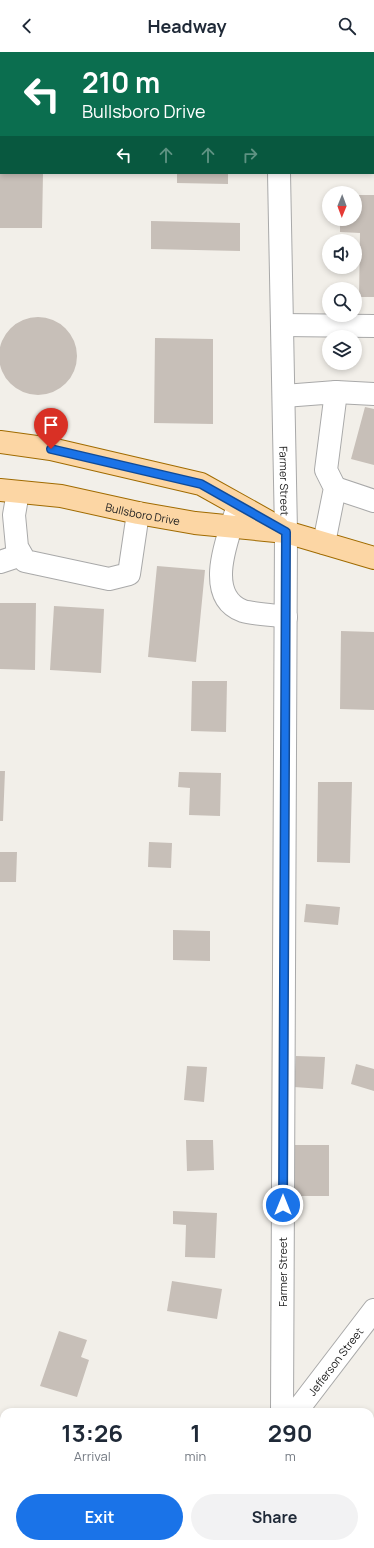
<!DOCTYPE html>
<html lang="en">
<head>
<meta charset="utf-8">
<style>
  :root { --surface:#fff; --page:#f2f2f3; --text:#1f2937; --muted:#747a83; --accent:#1a73e8 }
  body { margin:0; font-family:Manrope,sans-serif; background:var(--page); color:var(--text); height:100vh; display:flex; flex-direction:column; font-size:15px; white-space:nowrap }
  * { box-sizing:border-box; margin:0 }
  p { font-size:13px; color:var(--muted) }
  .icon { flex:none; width:22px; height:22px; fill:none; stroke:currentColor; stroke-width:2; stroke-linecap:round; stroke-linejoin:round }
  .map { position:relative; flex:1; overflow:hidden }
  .panel { position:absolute; left:0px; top:1356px; width:374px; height:140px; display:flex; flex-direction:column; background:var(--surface); border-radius:12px 12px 0 0; box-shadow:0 2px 6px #0003 }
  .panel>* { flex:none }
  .guide { position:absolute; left:0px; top:0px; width:374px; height:122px; box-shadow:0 2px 6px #0003; background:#0b6e4f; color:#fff; overflow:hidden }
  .needle { width:26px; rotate:181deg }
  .fabs { position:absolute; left:322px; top:134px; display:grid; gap:8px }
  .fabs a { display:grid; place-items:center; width:40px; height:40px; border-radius:50%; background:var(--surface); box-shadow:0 2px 6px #0003; font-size:20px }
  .pin { position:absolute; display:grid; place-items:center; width:34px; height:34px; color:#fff; margin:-41px -17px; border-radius:50% 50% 50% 0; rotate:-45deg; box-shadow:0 0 4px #0007 }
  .pin .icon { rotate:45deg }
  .me { position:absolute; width:44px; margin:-22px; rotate:0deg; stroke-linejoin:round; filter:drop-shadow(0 0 3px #0008) }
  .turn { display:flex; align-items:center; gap:14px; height:84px; padding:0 16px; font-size:18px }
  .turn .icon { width:52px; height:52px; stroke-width:2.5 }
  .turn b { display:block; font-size:28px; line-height:34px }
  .lanes { display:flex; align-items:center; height:38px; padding:0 16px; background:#0003; justify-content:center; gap:20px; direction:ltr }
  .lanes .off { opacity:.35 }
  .eta { display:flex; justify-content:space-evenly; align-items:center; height:68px; text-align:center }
  .eta b { font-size:24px; font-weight:700; line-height:28px }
  .cta { display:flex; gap:8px; margin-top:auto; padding:8px 16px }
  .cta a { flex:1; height:46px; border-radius:24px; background:var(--accent); color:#fff; font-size:16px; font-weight:700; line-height:46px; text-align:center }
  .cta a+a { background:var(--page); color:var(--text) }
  header { display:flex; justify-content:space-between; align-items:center; height:52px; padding:0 16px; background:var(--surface); font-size:18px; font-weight:700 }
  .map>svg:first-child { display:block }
  .building { fill:#c7bfb8 }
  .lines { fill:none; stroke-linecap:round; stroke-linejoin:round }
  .minor-casing { stroke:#a9a9a9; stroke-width:24 }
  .major-casing { stroke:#a06b00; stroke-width:24 }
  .minor { stroke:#fff; stroke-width:22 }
  .major { stroke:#fcd6a4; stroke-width:22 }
  .route-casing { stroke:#114b97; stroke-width:10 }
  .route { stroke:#1a73e8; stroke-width:7 }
  .labels { text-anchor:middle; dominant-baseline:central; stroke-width:3; stroke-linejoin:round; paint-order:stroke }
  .street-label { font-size:11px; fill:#222; stroke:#fff }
</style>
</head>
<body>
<header><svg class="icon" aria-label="back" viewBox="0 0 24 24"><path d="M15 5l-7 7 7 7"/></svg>Headway<svg class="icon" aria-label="search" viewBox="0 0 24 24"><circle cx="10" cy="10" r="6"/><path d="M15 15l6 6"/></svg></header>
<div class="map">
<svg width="374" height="1496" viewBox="0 0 374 1496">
  <rect width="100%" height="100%" fill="#f2efe9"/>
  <path class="building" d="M0,121h43l-1,55h-42z
    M177,121h51v11l-51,-1z
    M355,143h19v102h-15l1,-64 -20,-1v-13h15z
    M151,169l89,2v28l-89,-2z
    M-1 304a39 39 0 1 1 78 0a39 39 0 1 1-78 0Z
    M155,286l58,1v85l-59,-1z
    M365,355l9,2v56l-23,-6z
    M157,514l48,4 -9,92 -48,-5z
    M0,551h36l-1,67 -35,-1z
    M54,554l50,3 -3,64 -51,-3z
    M341,579l33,1v78l-34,-1z
    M192,629h35l-1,51 -35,-1z
    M0,719h5l-2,50h-3z
    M179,720l42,1 -1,43 -31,-1 1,-27 -12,-1z
    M318,730h34l-2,81 -33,-1z
    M149,790l23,1 -1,25 -23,-1z
    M0,800h17l-1,30h-16z
    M306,852l34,3 -2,18 -34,-3z
    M173,878l37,1v30l-37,-1z
    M296,1004l29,1 -2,32 -29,-2z
    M356,1012l18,5v22l-23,-7z
    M187,1014l20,1 -3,35 -20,-2z
    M186,1088h27l1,30 -27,1z
    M291,1093h38v51h-38z
    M173,1159l44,2 -2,45 -30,-1 1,-32 -13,-1z
    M172,1229l50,8 -5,30 -50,-8z
    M59,1279l28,9 -6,17 8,3 -12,37 -37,-11z
    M0,1461l4,1v20l-4,-1z
    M4,1485v7h60l-1,4h-62z"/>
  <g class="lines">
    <g class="minor-casing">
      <g id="minor">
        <path d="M0,0l2,1"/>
        <path d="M277,1v-1"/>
        <path id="s1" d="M279,121l7,359 -4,880"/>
        <path d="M282,273l92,1"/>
        <path d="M336,340l38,2"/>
        <path d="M284,344l52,-4 -10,78 9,18 -11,55"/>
        <path d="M335,436l39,13"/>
        <path d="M18,440l-4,23 3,32 8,14 84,18 20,-5 9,-61"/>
        <path d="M237,457c-9,28 -34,87 6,102 10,3 32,4 43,6"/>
        <path d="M0,510l21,-7"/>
        <path id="s2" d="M296,1360l78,-102"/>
        <path d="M0,1382l4,2"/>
        <path d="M0,1428l4,2"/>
        <path d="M80,1496l2,-4"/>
        <path d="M178,1496l4,-4"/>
      </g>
    </g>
    <g class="major-casing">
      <g id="major">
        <path d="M0,390l51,7 150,35 77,43"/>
        <path id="s3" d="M0,438l61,6 77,17 57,10 91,9 88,26"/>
      </g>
    </g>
    <use href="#minor" class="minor"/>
    <use href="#major" class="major"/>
  </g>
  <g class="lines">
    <g class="route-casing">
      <path id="route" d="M51,397l150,35 85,48 -3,673"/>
    </g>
    <use href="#route" class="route"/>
  </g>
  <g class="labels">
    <g class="street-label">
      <text stroke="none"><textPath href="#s1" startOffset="308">Farmer Street</textPath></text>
      <text stroke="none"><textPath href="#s3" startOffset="145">Bullsboro Drive</textPath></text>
      <text transform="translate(282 1220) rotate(-90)">Farmer Street</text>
      <text stroke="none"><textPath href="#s2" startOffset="64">Jefferson Street</textPath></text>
    </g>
  </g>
</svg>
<div class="fabs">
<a><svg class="needle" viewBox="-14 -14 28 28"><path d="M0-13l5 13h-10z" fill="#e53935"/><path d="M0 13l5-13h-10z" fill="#747a83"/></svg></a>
<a><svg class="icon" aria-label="sound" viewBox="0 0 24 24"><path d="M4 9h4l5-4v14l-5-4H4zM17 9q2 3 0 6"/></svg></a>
<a><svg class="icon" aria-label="search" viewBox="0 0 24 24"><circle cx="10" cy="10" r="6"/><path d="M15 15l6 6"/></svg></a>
<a><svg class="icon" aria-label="layers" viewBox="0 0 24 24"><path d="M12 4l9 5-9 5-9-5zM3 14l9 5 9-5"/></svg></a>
</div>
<div class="pin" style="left:51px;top:397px;background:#d93025"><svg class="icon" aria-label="arrive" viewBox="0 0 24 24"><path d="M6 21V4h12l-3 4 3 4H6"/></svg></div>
<svg class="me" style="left:283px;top:1153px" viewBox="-20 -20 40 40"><circle r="17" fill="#1a73e8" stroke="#fff" stroke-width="3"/><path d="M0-11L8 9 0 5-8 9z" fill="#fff"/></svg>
<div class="guide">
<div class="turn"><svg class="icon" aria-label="left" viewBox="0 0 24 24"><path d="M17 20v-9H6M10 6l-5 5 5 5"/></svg><div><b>210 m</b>Bullsboro Drive</div></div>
<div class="lanes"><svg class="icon" aria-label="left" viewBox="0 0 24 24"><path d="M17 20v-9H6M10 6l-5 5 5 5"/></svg><svg class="icon off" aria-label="ahead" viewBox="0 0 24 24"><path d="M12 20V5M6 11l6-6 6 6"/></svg><svg class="icon off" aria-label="ahead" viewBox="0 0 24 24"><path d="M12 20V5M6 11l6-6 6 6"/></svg><svg class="icon off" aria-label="right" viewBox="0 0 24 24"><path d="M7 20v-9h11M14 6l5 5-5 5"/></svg></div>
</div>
<section class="panel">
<div class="eta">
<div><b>13:26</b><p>Arrival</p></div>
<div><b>1</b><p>min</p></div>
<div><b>290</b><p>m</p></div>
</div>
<div class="cta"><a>Exit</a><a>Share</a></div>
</section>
</div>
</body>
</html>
